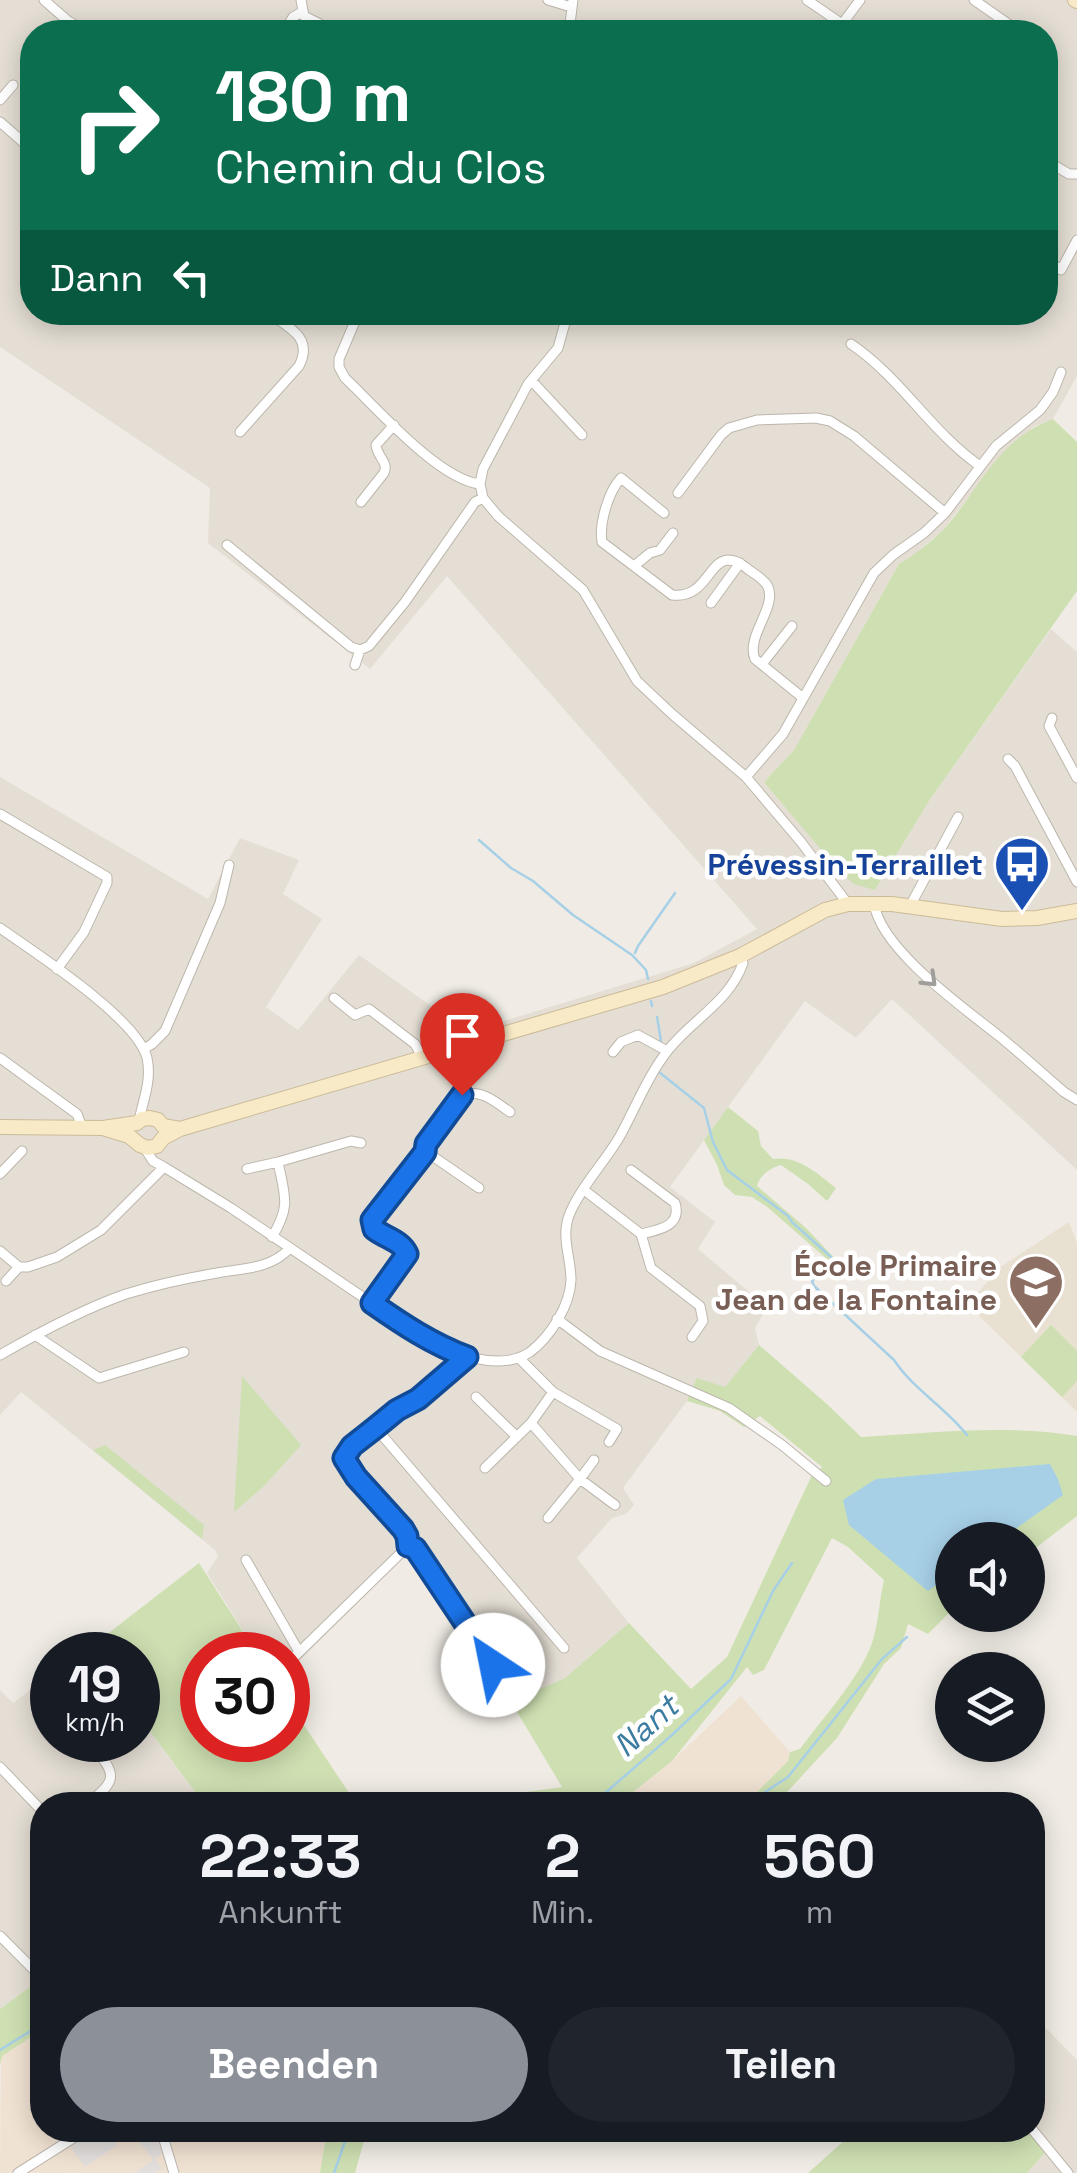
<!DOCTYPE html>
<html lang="de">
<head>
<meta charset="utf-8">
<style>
  :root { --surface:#171b24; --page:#20242c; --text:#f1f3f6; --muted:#9ea1a6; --accent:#8c9099 }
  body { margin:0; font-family:"Space Grotesk",sans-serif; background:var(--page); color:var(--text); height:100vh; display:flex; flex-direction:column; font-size:38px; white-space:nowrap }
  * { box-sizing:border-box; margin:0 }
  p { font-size:32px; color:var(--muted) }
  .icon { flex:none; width:55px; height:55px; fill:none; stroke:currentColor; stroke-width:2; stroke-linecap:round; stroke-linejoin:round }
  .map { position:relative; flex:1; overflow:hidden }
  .drawer { position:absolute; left:30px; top:1792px; width:1015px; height:350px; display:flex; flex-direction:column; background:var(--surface); border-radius:40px; box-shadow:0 5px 25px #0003 }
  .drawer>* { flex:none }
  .top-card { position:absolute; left:20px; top:20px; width:1038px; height:305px; border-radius:40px; box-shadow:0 5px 25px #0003; background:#0b6e4f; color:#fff; overflow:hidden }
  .tools { position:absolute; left:935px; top:1522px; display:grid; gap:20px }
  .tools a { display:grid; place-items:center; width:110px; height:110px; border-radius:50%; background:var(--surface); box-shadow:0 5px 25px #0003; font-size:50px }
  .speed { position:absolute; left:30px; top:1632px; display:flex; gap:20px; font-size:50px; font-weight:700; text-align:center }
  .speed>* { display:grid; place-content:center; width:130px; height:130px; border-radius:50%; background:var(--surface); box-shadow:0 5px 25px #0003; line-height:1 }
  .speed small { font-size:25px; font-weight:400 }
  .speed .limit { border:15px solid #d22; background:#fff; color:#111 }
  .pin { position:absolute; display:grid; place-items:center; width:85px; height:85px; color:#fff; margin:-102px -42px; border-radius:50% 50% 50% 0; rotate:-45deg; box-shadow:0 0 10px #0007 }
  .pin .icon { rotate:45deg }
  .me { position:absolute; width:110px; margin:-55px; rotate:326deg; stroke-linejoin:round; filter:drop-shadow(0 0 8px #0008) }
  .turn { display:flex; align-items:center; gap:35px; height:210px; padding:0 30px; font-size:45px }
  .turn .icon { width:130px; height:130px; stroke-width:2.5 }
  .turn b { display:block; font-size:70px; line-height:85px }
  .then { display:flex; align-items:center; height:95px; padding:0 30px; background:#0003; gap:20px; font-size:38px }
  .eta { display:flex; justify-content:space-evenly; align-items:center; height:170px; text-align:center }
  .eta b { font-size:60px; font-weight:700; line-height:70px }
  .cta { display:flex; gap:20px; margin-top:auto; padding:20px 30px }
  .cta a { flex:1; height:115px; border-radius:60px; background:var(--accent); color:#fff; font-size:40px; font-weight:700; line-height:115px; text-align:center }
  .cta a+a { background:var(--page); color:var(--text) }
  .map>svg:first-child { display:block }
  .residential { fill:#e4ded4; fill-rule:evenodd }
  .commercial { fill:#f0e2d2 }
  .education { fill:#e8e0d0 }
  .green { fill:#cee0b2 }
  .parking { fill:#e2dfdd }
  .water { fill:#a7d0e7 }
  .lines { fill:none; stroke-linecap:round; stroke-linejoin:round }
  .stream { stroke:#a7d0e7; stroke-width:2.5 }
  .street-casing { stroke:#bdb6ac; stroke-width:11 }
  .secondary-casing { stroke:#cbbb99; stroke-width:16 }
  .street { stroke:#fff; stroke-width:9 }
  .secondary { stroke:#f8e9c7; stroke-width:14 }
  .oneway { stroke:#a09e9a }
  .route-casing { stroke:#114b97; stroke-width:25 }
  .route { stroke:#1a73e8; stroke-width:18 }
  .labels { text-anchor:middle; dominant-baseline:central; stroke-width:9; stroke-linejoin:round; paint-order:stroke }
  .transit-label { font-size:30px; font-weight:bold; fill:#164399; stroke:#fff; text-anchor:end }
  .education-label { font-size:30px; font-weight:bold; fill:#785e54; stroke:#fff; text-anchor:end }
  .water-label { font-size:32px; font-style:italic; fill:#3c7ca1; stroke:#fff }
</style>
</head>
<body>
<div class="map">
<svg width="1077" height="2173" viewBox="0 0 1077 2173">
  <rect width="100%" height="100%" fill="#f0ece5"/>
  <path class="residential" d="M0,0h1077v376l-24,43 -20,8 -65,71 -26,33 -25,21 -18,12 -105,186 -30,32 111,108 54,-89 122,-172 26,23v518l-185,-171 -36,39 -51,-37 -135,186 45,35 -17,27 69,58 -12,21 4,17 -34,42 -33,7 -69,94 11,17 -8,9 -14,4 -35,40 52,65 -64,56 -54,23 -17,-19 -83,-125 -9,1 -114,113v-17h-30l-51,-82 11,-17 -3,-6 -194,-158 -21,23v-638l208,122 32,-61 59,22 -16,34 39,25 -56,88 32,23 61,-75 109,77 226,-69 63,-34 -310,-353 -77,93 -162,-126 2,-55 -210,-141zM32,32h1013v280h-1013z
    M52,1674v66h86v-25l67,90h-163v179h-8l-34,25v-319l13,13z
    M1033,2015l44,45v113h-50l17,-21 -18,-22h6z"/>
  <path class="commercial" d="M741,1696l49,56 -2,9 -44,44h-127l55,-44z
    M42,2030v100h285l-7,43h-320l1,-117z"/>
  <path class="education" d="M1069,1222l8,21v169l-109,-107 31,-37z"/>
  <path class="green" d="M1053,419l24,23v149l-148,210 -54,89 -21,-6 -15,-13 -75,-89 30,-32 105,-186c16,-10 31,-21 44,-34 39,-43 52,-89 110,-111z
    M728,1107l30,24 3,15 12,13c25,-4 44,14 63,29l-9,13 -19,-17 -27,-19c-11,3 -21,10 -24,21l49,42 34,36 -12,-4 -62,-54 -14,-9 -17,-2 -11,-10 -7,-20 -13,-25z
    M1051,1325l26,26v30l-15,16 -41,-40z
    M759,1345l69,60 33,32c71,-4 145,-13 216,-1v80l-49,38v-14h-76v70l-24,24 -20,-10 -7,24 -17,16 -47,74 -62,67h-31l44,-44 2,-9 10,-3c21,-29 61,-73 72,-106 7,-21 7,-42 12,-63l-36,-33 -16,-9 -68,132 -11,5 -6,-8 -75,94 -55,44h-186l131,-18 -51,-85 54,-24 64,-55 62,66 36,-32 84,-180 11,-10 -62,-51 -16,11 -24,-16 -33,-10 10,-23 28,9z
    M242,1376l59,69 -37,41 -30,26z
    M105,1445l99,80 -2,14 -109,-89z
    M199,1563l59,92h-56v85h86v-39l69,104h-152l-67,-90v-60h-46l-4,-6z
    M34,1984l8,7v39l-40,26 -2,9v-56z
    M327,2130h40l-12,43h-35z
    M856,2130h170l19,22 -18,21h-219z"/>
  <path class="parking" d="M100,2130h53l9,23 -7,6 7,10 -6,4h-22l19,-13 -19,-26 -7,5 -2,-3h-4l-6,7 1,3 -31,21 -15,-21z"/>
  <path class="water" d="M1050,1464l8,15 5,16 -63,45h-48v34l-24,17 -79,-66 -6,-25 33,-21z"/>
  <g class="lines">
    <path class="stream" d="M479,840l32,28 22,13 40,34 59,40 14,15 2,9
      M635,953l3,-7 37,-53
      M651,1001l1,5
      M657,1017l4,24
      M659,1072l45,36 9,34 14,28 61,46 4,6 39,35 1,5 -20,19 2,5 80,74c19,29 51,47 73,75
      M456,1805l148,-11 68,-59 59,-56 42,-88 19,-28
      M755,1805l10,-13 23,-15 94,-118 25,-22
      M0,2050l42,-26
      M334,2173l15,-43"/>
    <g class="street-casing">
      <path id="street" d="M44,0l24,21 13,7
        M301,0l3,16 16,8
        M548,0l23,7
        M807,0l35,24
        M974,0l46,32
        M284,32l9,-15 9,-5
        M569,32l4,-32
        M851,32l-9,-8 18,-24
        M1045,62v1
        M0,100l13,-15
        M0,122l32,28
        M1045,160l24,14h8
        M1045,259l16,11 16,-30
        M359,312l-20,47v8l6,11c32,30 93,101 135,106
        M568,312l-10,36 -30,36 -45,85 -3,15 3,14 15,18 85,74 54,91 35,33 74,63 55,65 47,62
        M851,344c50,34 80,88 129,122
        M531,380l51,55
        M240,432l59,-66c15,-29 -11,-39 -32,-54
        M678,493l43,-58 8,-7 28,-8 59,-2 14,3 24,15 91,77
        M361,502l23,-29c5,-11 -7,-16 -8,-28l18,-20
        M664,513l-43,-35c-13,14 -22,46 -19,64l70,53c34,4 36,-34 56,-35 9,0 15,5 21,10 6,4 14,9 18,15 12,21 -22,51 -12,74l48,39
        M227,545l124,102 9,3
        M634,566l16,-13 10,-3 13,-17
        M711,603l29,-40
        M762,664l30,-38
        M355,665l5,-15 9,-4 36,-44 70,-100 8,-4
        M1052,718l-3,8 28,52
        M1008,759l7,7 62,116
        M746,777l37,-43 91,-161 19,-18 31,-22 21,-20 51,-67 44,-36 13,-18 8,-20
        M0,814l107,63v6l-23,49 -27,37
        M874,903c6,46 90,105 125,133 22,18 43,37 65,56l13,8
        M910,906l48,-89
        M0,928c35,25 137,90 147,130 5,22 -4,42 -8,63
        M334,998l21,17 14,-6 46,35 8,15
        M144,1049l8,-5 13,-13 55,-128 9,-38
        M613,1052l8,-10 17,-7 29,16
        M0,1058l77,56 5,13
        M144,1147l9,14 11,6 67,41 191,129c29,16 77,36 108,15 20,-15 40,-46 41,-72 0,-23 -11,-44 -1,-67 12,-28 35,-51 50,-77 16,-29 28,-61 49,-87 24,-30 61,-48 74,-86l-3,-7
        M425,1151l54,37
        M247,1169l31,-7
        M631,1170l44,33c7,23 -16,27 -34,31
        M0,1174l22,-23
        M584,1190l57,44 10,34 49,38 3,15 -11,16
        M272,1237c19,-31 13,-40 6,-75l73,-21 10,2
        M0,1251l19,16h9l29,-10 44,-27 63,-63
        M6,1281l13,-14
        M372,1303l35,-49 -6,-9 -28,-16 -1,-9 53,-69 1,-8c13,-18 29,-58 56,-48 10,3 19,11 28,17
        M557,1319l43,32 129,57 53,37 44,36
        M35,1335l64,43 85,-26
        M0,1355c40,-23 83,-46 126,-61 29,-9 61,-16 91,-21 27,-5 53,-4 72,-24
        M553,1392l64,37 -8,13
        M476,1397l41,40
        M531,1423l49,56 -32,39
        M375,1427l189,221
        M594,1460l-14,19 35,26
        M485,1468l46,-45 22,-31 -34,-34
        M408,1546l7,3 78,116 8,8
        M246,1560l52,90
        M288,1663l120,-117 -1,-10 -4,-7 -56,-64 -3,-7 2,-5 51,-43 21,-11 49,-42
        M0,1767l42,44
        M85,1805c38,-27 29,-32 3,-65
        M0,1936l42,42
        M1032,2129l36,44
        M161,2130l13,43
        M18,2173l68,-43"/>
    </g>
    <g class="secondary-casing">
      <path id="secondary" d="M1075,0l2,1
        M0,1127l103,1 34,-5 5,-4 8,-1 8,2 5,6 17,3
        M103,1128l26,8 11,9 8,3 9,-2 6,-8 17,-9 483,-142 77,-31 85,-46 23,-6h44l110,15 35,-1 40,-7"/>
    </g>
    <use href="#street" class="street"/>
    <use href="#secondary" class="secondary"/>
  </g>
  <defs><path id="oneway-chevron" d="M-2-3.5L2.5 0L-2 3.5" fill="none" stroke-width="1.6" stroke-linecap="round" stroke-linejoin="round" transform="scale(2.5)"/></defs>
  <use class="oneway" href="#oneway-chevron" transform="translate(930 980) rotate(44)"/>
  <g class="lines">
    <g class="route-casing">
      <path id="route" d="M462,1095l-36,49 -1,8 -53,68 2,9c11,9 27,11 33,25l-35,49c30,21 60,41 95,54l-49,42 -21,11 -22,18 -23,18 -8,12 12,19 47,52 4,7 1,10 7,2 78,117"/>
    </g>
    <use href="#route" class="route"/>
  </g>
  <defs>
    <g id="bus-pin" transform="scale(2.875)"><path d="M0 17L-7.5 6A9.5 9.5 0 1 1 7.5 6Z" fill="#1a4fb4" stroke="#fff"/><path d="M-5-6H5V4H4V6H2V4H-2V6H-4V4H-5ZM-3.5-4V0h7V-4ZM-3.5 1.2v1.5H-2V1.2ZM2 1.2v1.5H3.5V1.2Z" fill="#fff"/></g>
    <g id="school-pin" transform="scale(2.875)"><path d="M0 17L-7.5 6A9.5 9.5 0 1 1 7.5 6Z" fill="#8d6e63" stroke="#fff"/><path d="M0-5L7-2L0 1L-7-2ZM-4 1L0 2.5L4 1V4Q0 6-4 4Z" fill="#fff"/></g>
  </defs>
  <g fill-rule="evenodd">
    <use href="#bus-pin" x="1022" y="864"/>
    <use href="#school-pin" x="1036" y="1282"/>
  </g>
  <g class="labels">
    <g class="transit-label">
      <text x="983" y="864">Prévessin-Terraillet</text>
    </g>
    <g class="education-label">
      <text x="997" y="1265">École Primaire<tspan x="997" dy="34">Jean de la Fontaine</tspan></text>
    </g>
    <g class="water-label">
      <text transform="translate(646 1726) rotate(-42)">Nant</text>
    </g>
  </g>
</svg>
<div class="tools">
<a><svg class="icon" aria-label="sound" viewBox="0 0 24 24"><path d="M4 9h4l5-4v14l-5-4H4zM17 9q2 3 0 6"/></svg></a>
<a><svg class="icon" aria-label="layers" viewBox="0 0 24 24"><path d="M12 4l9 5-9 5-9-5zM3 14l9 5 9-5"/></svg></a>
</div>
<div class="speed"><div>19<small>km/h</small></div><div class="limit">30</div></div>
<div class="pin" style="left:462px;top:1095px;background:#d93025"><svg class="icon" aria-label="arrive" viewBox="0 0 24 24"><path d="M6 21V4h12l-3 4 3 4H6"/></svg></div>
<svg class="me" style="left:493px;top:1665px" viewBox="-20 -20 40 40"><circle r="19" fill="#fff"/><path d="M0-13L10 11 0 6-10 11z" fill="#1a73e8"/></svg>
<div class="top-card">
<div class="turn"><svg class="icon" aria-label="right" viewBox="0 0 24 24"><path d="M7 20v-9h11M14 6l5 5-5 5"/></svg><div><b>180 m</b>Chemin du Clos</div></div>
<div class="then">Dann<svg class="icon" aria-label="left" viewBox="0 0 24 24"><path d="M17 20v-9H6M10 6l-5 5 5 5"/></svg></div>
</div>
<section class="drawer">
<div class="eta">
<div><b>22:33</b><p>Ankunft</p></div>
<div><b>2</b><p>Min.</p></div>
<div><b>560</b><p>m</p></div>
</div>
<div class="cta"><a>Beenden</a><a>Teilen</a></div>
</section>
</div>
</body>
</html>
